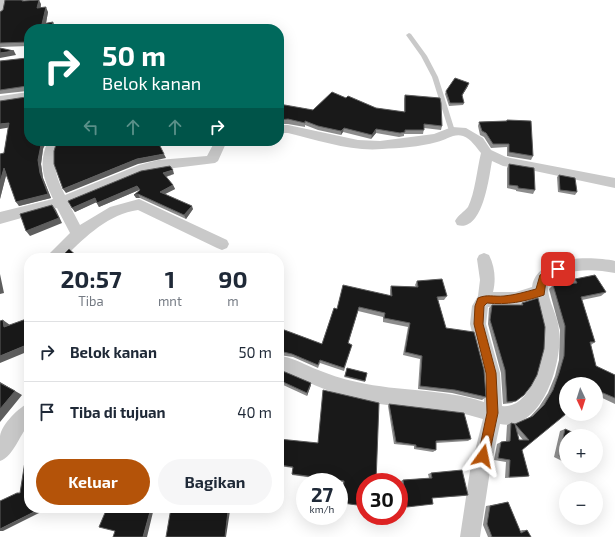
<!DOCTYPE html>
<html lang="id">
<head>
<meta charset="utf-8">
<style>
  :root { --surface:#fff; --page:#f6f6f7; --text:#1f2937; --muted:#747a83; --line:#e0e1e3; --accent:#b45309 }
  body { margin:0; font-family:"Exo 2",sans-serif; background:var(--page); color:var(--text); height:100vh; display:flex; flex-direction:column; font-size:15px; white-space:nowrap }
  * { box-sizing:border-box; margin:0 }
  p { font-size:13px; color:var(--muted) }
  .icon { flex:none; width:22px; height:22px; fill:none; stroke:currentColor; stroke-width:2; stroke-linecap:round; stroke-linejoin:round }
  .map { position:relative; flex:1; overflow:hidden }
  .drawer { position:absolute; left:24px; top:253px; width:260px; height:260px; display:flex; flex-direction:column; background:var(--surface); border-radius:16px; box-shadow:0 4px 16px #0002 }
  .drawer>* { flex:none }
  .banner { position:absolute; left:24px; top:24px; width:260px; height:122px; border-radius:16px; box-shadow:0 4px 16px #0002; background:#00695c; color:#fff; overflow:hidden }
  .needle { width:26px; rotate:176deg }
  .fabs { position:absolute; left:559px; top:377px; display:grid; gap:8px }
  .fabs a { display:grid; place-items:center; width:44px; height:44px; border-radius:50%; background:var(--surface); box-shadow:0 4px 16px #0002; font-size:20px }
  .speed { position:absolute; left:296px; top:473px; display:flex; gap:8px; font-size:20px; font-weight:700; text-align:center }
  .speed>* { display:grid; place-content:center; width:52px; height:52px; border-radius:50%; background:var(--surface); box-shadow:0 4px 16px #0002; line-height:1 }
  .speed small { font-size:10px; font-weight:400 }
  .speed .limit { border:6px solid #d22; background:#fff; color:#111 }
  .pin { position:absolute; display:grid; place-items:center; width:34px; height:34px; color:#fff; margin:-17px; border-radius:8px; box-shadow:0 2px 6px #0006 }
  .me { position:absolute; width:44px; margin:-22px; rotate:12deg; stroke-linejoin:round; filter:drop-shadow(0 0 3px #0008) }
  .turn { display:flex; align-items:center; gap:14px; height:84px; padding:0 12px; font-size:18px }
  .turn .icon { width:52px; height:52px; stroke-width:2.5 }
  .turn b { display:block; font-size:28px; line-height:34px }
  .lanes { display:flex; align-items:center; height:38px; padding:0 12px; background:#0003; justify-content:center; gap:20px; direction:ltr }
  .lanes .off { opacity:.35 }
  .eta { display:flex; justify-content:space-evenly; align-items:center; height:68px; text-align:center }
  .eta b { font-size:24px; font-weight:700; line-height:28px }
  .primary-button { display:flex; gap:8px; margin-top:auto; padding:8px 12px }
  .primary-button a { flex:1; height:46px; border-radius:24px; background:var(--accent); color:#fff; font-size:16px; font-weight:700; line-height:46px; text-align:center }
  .primary-button a+a { background:var(--page); color:var(--text) }
  ul { padding:0; list-style:none }
  li { display:flex; align-items:center; gap:12px; height:60px; padding:0 12px; border-top:1px solid var(--line) }
  li div { flex:1 }
  li b { display:block; font-size:15px }
  li em { font-style:normal }
  .map>svg:first-child { display:block }
  .lines { fill:none; stroke-linecap:round; stroke-linejoin:round }
  .service { fill:#c9c9c9; fill-rule:evenodd }
  .minor { fill:#c9c9c9; fill-rule:evenodd }
  .wall { fill:#8c8c8c; fill-rule:evenodd }
  .shaded-wall { fill:#5e5e5e }
  .building { fill:#191919; stroke:#5e5e5e; fill-rule:evenodd }
  .route { fill:#b45309; stroke:#753606 }
</style>
</head>
<body>
<div class="map">
<svg width="615" height="537" viewBox="0 0 615 537">
  <rect width="100%" height="100%" fill="#fff"/>
  <g class="lines">
    <path class="service" d="M409,33l2,1 16,22 11,21 17,54 -1,2h-2l-3,-2 -17,-54 -11,-21 -15,-21z"/>
    <path class="minor" d="M0,0h7l-2,13 -5,3z
      M29,92v8l-29,4v-8z
      M279,125h9l70,15 22,1 54,-7 18,-7 14,1 17,10 8,12 15,7 109,21v10l-80,-17 -32,-5 -11,-5c-3,16 -9,72 -35,64l-2,-4c3,-6 9,-9 13,-14 7,-14 9,-38 13,-54 -5,-6 -10,-14 -18,-17 -9,-3 -17,4 -26,6 -18,5 -37,6 -55,7 -29,3 -65,-9 -94,-16h-9z
      M48,141h12c-9,21 -5,34 5,54l74,-30 19,-5 49,-4 8,-15h12l-9,20 -3,2 -57,7 -16,4 -73,30 11,21 30,-18 29,-8 88,41 2,4 -2,4 -5,2 -5,-2 -79,-38c-30,4 -54,28 -74,48h-17l2,-4 21,-21 -13,-25 -57,16v-12l53,-13c-10,-22 -15,-35 -5,-58z
      M484,253l5,2c6,12 7,25 4,37h23l16,-5c4,-32 59,-31 83,-26v12c-21,-4 -49,-6 -67,10 -2,16 10,31 11,47 4,32 -17,102 -59,94l-10,47 -10,66h-20l10,-66 13,-52c-38,-12 -77,-10 -116,-17 -28,-5 -54,-18 -81,-29l-7,-1v-16c12,1 23,7 34,12 15,6 29,11 44,14 43,10 84,6 127,20l-2,-29 -12,-49 2,-18 6,-10 2,-16 -3,-21 2,-4zM535,300c3,10 7,20 8,30 2,23 -11,80 -41,76l-2,-33 -14,-49 2,-17 28,-1z
      M29,403v22c-10,10 -15,31 -29,36 0,-8 0,-17 0,-25 2,-12 19,-29 29,-33z"/>
  </g>
  <path class="wall" d="M5,0h18l1,1 17,3v4l7,4 -2,11 9,3 -1,3h-25v17l-29,1v-35l3,-2z
    M27,58l16,91 -2,15 2,14 8,20 -32,8 -13,-31 -6,24v-45l4,-1 4,-25 18,-31 1,-6 -27,3v-33z
    M468,86l-6,10 2,7 -1,2 -14,1 -4,-12 1,-3z
    M405,95l37,31 -1,4 -17,-2 -1,6h-19v2l-5,1 -23,-4 -5,6 -28,-7 -2,3 -23,-5 -13,-5v2l-17,-3h-9v-20l34,6 33,-12 30,10 28,4v-13z
    M507,120l26,36 -2,4 -24,-4v-9l-16,1 -7,-11 -4,-2 -2,-9 1,-4 27,-1z
    M185,141h24l-1,2 -22,1z
    M509,164l26,26 -2,4 -17,-3v-1l-9,-2v-20z
    M174,174l-8,3 7,8 2,4 -10,5 28,15 -7,10 -46,-21h-4l3,-8 -40,17 -3,-5 -21,10 -7,-11z
    M559,175l18,17 -2,3 -17,-3 -1,-15z
    M575,279l31,13 -5,4 -19,4 13,42 -4,3 5,21 19,9v29l-19,-9v-11h-30l-44,66 7,26 -5,1 -19,1 1,-16 -12,-2 3,-16 4,-2 5,-1 1,-16 4,-2 4,1 14,-6 10,-11 9,-14 7,-17 4,-16 1,-30 -11,-41 4,-4 17,-2zM518,434l5,6h-4z
    M417,281l30,15 -3,4h-6l8,28 40,69 -4,3 -30,-7 -34,-4 2,-30 -17,-4 5,-28 -25,-5v-5l-25,-6 -10,33 3,4 -7,23 -24,-8 -2,5 -25,-11 -14,-2v-27l43,16 15,-35 53,-14v-5l1,-4 25,1 -1,-2z
    M522,303l2,92 -12,8 -9,1 -2,-31 -13,-49 1,-16 3,-3h29z
    M347,368l20,5 -2,9 -21,-5z
    M279,370l32,13v2l-4,11 -26,-12 -2,7z
    M389,404l82,35 -3,2 -32,2v7l-3,2 -19,-3v-3l-20,-2 -6,-38z
    M565,429l1,7v27l-12,-6 6,-26z
    M279,439l86,43v24l-24,-3 2,-21 -51,-7 1,-7 -14,-2z
    M431,473l37,22 -4,1 -32,2 1,6 -28,3 -4,-26 2,-1 26,-2 -1,-4z
    M508,502l12,29 2,-1h5l4,7h-43l-5,-12 3,-19z"/>
  <path class="shaded-wall" d="M39,0l2,4 -2,9 -2,-5z
    M46,7l2,5 -3,17 -3,-5z
    M53,22l2,4 -1,3h-4z
    M14,51l2,4 -16,3v-5z
    M469,83l-1,3 -7,11 1,-2z
    M9,123l3,4 -12,2v-5z
    M344,128l-1,4 -2,3v-4z
    M376,129v4l-5,6 1,-4z
    M42,141h5l-4,8 -2,15 2,14 8,20 -32,8 -3,-4 24,-29 -2,-13 3,-15z
    M164,154l2,4 -28,6 -72,29 -3,-4 74,-30z
    M4,168l3,4 -7,27v-17z
    M173,170l1,4 -9,3 -2,-4z
    M173,185l2,4 -14,7 -1,-4z
    M137,186l2,4 -40,17 -2,-4z
    M138,194l2,4h-4l-2,-3z
    M95,198l2,4 -22,10 -3,-4z
    M52,205l4,5 6,13 -32,13 -4,-5z
    M192,206l1,3 -7,10 -2,-4z
    M0,274l4,19 -4,1z
    M3,320l7,5 -6,2z
    M29,344v7l-29,12v-7z
    M281,381v3l-2,7v-5z
    M0,382l22,13 -22,27z
    M311,383v2l-4,11v-3z
    M42,508h7l-46,23h-3v-2z
    M151,508h3l-7,29h-4z
    M228,508h1l1,3 -4,26h-1z"/>
  <path class="building" d="M5,0h17v1l17,-1 -2,8 9,-1 -4,17 11,-2 -3,7h-21v13l-29,1v-31l3,-2z
    M0,48l14,3 -14,2z
    M28,54h1v87h13l-1,4 -3,15 2,13 8,21 -32,8 -12,-34 -4,14v-28l4,-1 5,-30 -9,1v-23l26,-4 1,-11 -27,4v-29l27,-3z
    M455,78l14,5 -7,12 2,8h-14l-4,-12z
    M332,92l14,6 2,-2 28,12 29,4v-17l35,3 1,5 1,23 -18,-2v6h-19v2l-5,1 -24,-4 -4,6 -28,-7 -3,3 -23,-5 -13,-5v2l-17,-4 -9,1v-16l34,6z
    M507,120l24,1 2,35 -24,-4v-8h-16l-7,-11 -4,-2 -3,-9 28,-1z
    M57,141h101l1,3 5,10 -27,5 -74,30 -9,-25v-13z
    M509,164l25,4 1,22 -17,-2v-2l-9,-1z
    M170,166l3,4 -10,3 10,12 -13,7 32,14 -8,9 -46,-21 -4,1 6,-5 -3,-4 -40,17 -2,-5 -23,10 -4,-7 73,-30z
    M559,175l16,3 2,14 -17,-2z
    M52,205l7,13 -33,13 -6,-17z
    M69,249l10,9h-28l3,-2h8z
    M226,256l17,2h-17z
    M595,275l11,17 -25,5 14,45h-5l6,24 19,9v23l-19,-8v-6h-30v30l-44,36 7,26 -20,1 1,-17 -12,-2 3,-16 9,-1 1,-18 4,1 18,-8 11,-11 9,-15 6,-17 5,-17 1,-30 -12,-41 24,-2 -2,-4zM515,424l14,16h-10z
    M442,279l5,17 -10,1 9,31 28,4 10,38 2,27 -31,-7 -35,-4 2,-30 -17,-4 5,-29 -26,-5 1,-5 -26,-6 -11,36 4,2 -8,23 -24,-8 -2,5 -26,-11 -13,-3v-23l43,16 12,-36 3,1 6,-24 49,11 -1,-10 27,1 -1,-6z
    M538,298l7,29 -1,22 -7,26 -6,11 -7,9 -8,6 -9,1 -2,-32 -15,-50 2,-15h31l-1,-2z
    M29,318v26l-29,12v-35l3,-1 1,7z
    M347,368l20,5 -2,8 -20,-5z
    M279,370l6,2 26,11 -4,10 -26,-12 -2,5z
    M0,383l15,8 -15,18z
    M323,390l56,13 -3,79h-11v24l-23,-3 2,-22 -52,-7 1,-7 -14,-2v-26l39,4z
    M389,404l75,9 7,26 -35,2v9l-20,-3v-2l-20,-3z
    M565,429l16,7h-15v23l-7,-3z
    M29,430v78h13l-42,21v-28l17,-8h3l6,-38 1,-24z
    M462,470l6,25 -36,3 1,6 -26,3 -4,-27 29,-2 -1,-5z
    M508,502l13,31 6,-3 4,7h-39l-5,-13 3,-18z
    M107,508h44l-8,29h-30l2,-6 -16,-4z
    M171,508h57v3l-3,26h-59z"/>
  <path class="route" d="M558,265l3,1 1,3 -1,3 -15,9 -2,14c-20,7 -37,10 -57,8l-3,3 -1,18 13,49 2,40 -9,43 -2,4 -4,2 -4,-2 -1,-4 9,-43 -1,-40 -12,-49 1,-18 3,-8c9,-4 16,-1 26,-2 11,-1 21,-4 32,-7l4,-14z"/>
</svg>
<div class="fabs">
<a><svg class="needle" viewBox="-14 -14 28 28"><path d="M0-13l5 13h-10z" fill="#e53935"/><path d="M0 13l5-13h-10z" fill="#747a83"/></svg></a>
<a>+</a>
<a>−</a>
</div>
<div class="speed"><div>27<small>km/h</small></div><div class="limit">30</div></div>
<div class="pin" style="left:558px;top:269px;background:#d93025"><svg class="icon" aria-label="arrive" viewBox="0 0 24 24"><path d="M6 21V4h12l-3 4 3 4H6"/></svg></div>
<svg class="me" style="left:483px;top:456px" viewBox="-20 -20 40 40"><path d="M0-17L14 15 0 8-14 15z" fill="#b45309" stroke="#fff" stroke-width="4"/></svg>
<div class="banner">
<div class="turn"><svg class="icon" aria-label="right" viewBox="0 0 24 24"><path d="M7 20v-9h11M14 6l5 5-5 5"/></svg><div><b>50 m</b>Belok kanan</div></div>
<div class="lanes"><svg class="icon off" aria-label="left" viewBox="0 0 24 24"><path d="M17 20v-9H6M10 6l-5 5 5 5"/></svg><svg class="icon off" aria-label="ahead" viewBox="0 0 24 24"><path d="M12 20V5M6 11l6-6 6 6"/></svg><svg class="icon off" aria-label="ahead" viewBox="0 0 24 24"><path d="M12 20V5M6 11l6-6 6 6"/></svg><svg class="icon" aria-label="right" viewBox="0 0 24 24"><path d="M7 20v-9h11M14 6l5 5-5 5"/></svg></div>
</div>
<section class="drawer">
<div class="eta">
<div><b>20:57</b><p>Tiba</p></div>
<div><b>1</b><p>mnt</p></div>
<div><b>90</b><p>m</p></div>
</div>
<ul>
<li><svg class="icon" aria-label="right" viewBox="0 0 24 24"><path d="M7 20v-9h11M14 6l5 5-5 5"/></svg><div><b>Belok kanan</b></div><em>50 m</em></li>
<li><svg class="icon" aria-label="arrive" viewBox="0 0 24 24"><path d="M6 21V4h12l-3 4 3 4H6"/></svg><div><b>Tiba di tujuan</b></div><em>40 m</em></li>
</ul>
<div class="primary-button"><a>Keluar</a><a>Bagikan</a></div>
</section>
</div>
</body>
</html>
